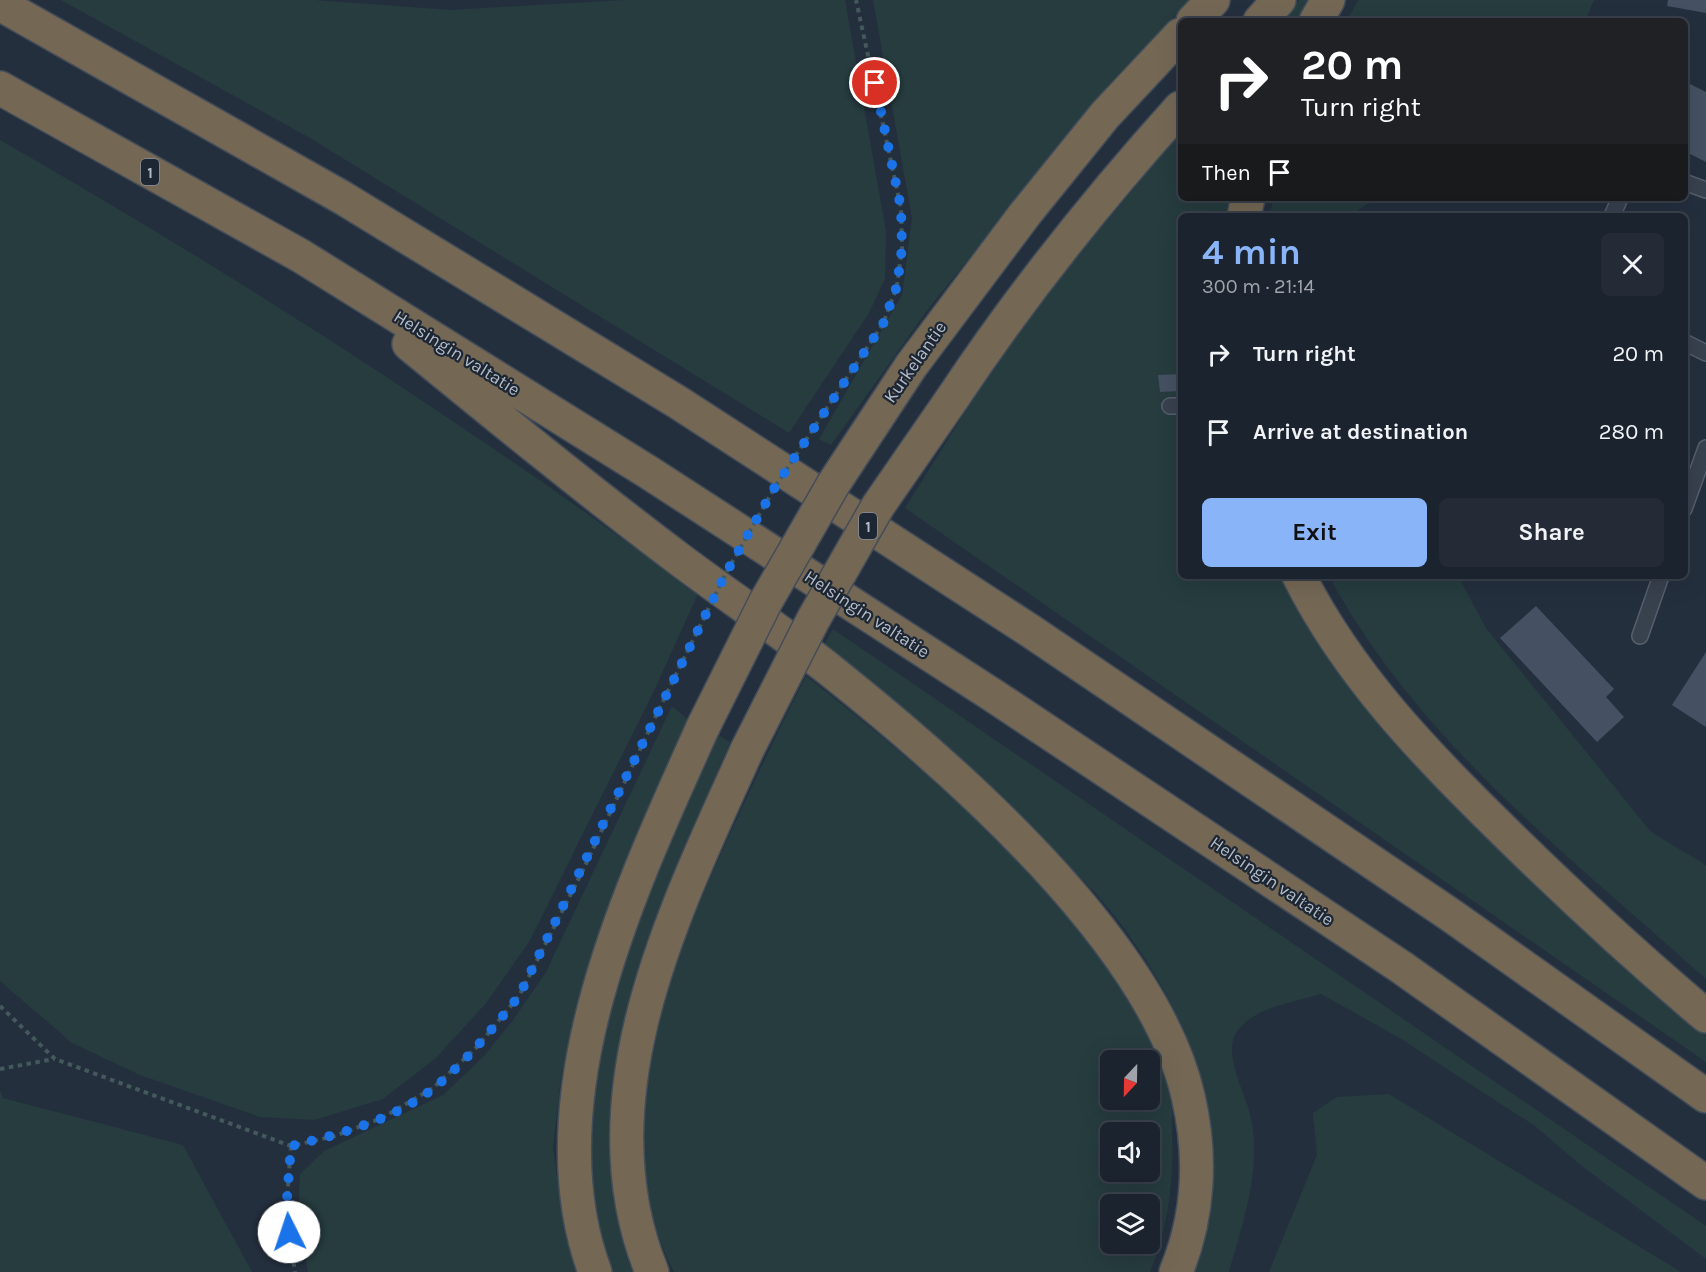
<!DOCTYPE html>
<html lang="en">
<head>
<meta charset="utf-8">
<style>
  :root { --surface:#1b232e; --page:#242b36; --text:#f1f3f6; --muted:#a0a4aa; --line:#39404a; --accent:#8ab4f8 }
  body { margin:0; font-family:Karla,sans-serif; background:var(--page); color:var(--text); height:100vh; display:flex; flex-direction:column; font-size:22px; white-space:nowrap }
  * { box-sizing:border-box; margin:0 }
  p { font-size:20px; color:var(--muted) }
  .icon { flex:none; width:33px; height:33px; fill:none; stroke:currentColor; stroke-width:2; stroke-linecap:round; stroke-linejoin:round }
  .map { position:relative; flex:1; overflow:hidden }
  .drawer { position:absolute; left:1178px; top:213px; width:510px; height:366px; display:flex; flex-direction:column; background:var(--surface); border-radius:9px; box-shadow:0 6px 24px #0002,0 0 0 2px var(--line) }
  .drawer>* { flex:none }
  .banner { position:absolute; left:1178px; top:18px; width:510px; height:183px; border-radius:9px; box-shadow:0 6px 24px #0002,0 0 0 2px var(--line); background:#202124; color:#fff; overflow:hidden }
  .needle { width:39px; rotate:202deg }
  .fabs { position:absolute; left:1100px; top:1050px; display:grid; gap:12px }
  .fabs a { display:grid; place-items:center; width:60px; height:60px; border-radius:9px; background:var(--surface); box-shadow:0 6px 24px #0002,0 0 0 2px var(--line); font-size:30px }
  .pin { position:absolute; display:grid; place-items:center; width:51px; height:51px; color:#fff; margin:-26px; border:3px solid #fff; border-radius:50%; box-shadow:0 2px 6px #0007 }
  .me { position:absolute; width:66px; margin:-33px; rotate:356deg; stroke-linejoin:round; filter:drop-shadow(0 0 4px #0008) }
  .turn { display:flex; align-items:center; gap:21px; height:126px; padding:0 24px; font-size:27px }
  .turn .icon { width:78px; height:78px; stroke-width:2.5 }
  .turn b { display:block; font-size:42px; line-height:51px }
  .then { display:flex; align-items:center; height:57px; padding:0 24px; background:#0003; gap:12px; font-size:22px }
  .round { display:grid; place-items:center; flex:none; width:63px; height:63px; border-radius:9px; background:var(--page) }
  .overview { display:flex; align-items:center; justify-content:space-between; height:102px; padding:0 24px }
  h1 { font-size:36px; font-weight:700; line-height:45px; color:var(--accent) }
  .primary-button { display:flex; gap:12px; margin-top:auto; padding:12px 24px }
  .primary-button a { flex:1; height:69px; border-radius:9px; background:var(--accent); color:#111; font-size:24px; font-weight:700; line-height:69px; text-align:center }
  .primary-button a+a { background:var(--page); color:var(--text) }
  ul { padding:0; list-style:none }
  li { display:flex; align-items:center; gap:18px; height:78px; padding:0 24px }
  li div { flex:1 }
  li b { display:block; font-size:22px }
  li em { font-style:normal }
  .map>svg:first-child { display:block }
  .green { fill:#263c3f; fill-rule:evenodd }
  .building { fill:#455162 }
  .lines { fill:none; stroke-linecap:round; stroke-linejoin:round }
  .lane-casing { stroke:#565f6c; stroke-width:18 }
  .highway-casing { stroke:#434c59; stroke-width:36 }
  .path { stroke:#44595c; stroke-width:4; stroke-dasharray:4.5 4.5; stroke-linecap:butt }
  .lane { stroke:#38414e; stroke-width:15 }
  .highway { stroke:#746855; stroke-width:33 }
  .highway-bridge-casing { stroke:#434c59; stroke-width:36; stroke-linecap:butt }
  .path-bridge { stroke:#44595c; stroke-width:4; stroke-dasharray:4.5 4.5; stroke-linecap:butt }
  .highway-bridge { stroke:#746855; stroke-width:33 }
  .route { stroke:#1a73e8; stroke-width:10; stroke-dasharray:0 18 }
  .labels { text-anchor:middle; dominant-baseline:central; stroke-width:4.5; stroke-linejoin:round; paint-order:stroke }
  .shield { fill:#1d2633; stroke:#878f9c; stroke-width:1.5 }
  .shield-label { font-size:16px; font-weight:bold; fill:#b4bcc9 }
  .street-label { font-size:18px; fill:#b4bcc9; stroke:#1d2633 }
</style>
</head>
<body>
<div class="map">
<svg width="1706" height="1272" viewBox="0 0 1706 1272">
  <rect width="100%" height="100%" fill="#242f3e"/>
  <path class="green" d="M61,0h254l136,10 173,-10h221l41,231 -1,48 -16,34 -80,120 -479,-295z
    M873,0h317l-80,83 -181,225 -98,137 -12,-6 83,-144 10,-77z
    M1299,0h13l-12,21h-19z
    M1358,0h236l-9,21h-238z
    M1180,133v65h49l-2,18h-47v360h105l220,279 201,178v29l-801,-554 112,-179z
    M0,140c241,138 475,289 698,454l-46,101 -123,247 -43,61 -50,55 -53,41 -69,21 -54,-3 -120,-42 -68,-32 -72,-62z
    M1274,198h103l-28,18h-80z
    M1329,576h129l28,52 165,204 55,33v114c-136,-122 -289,-239 -377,-403z
    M833,629l873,597v33l-123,-92 -48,-41 -137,-89 -77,-43c-26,8 -66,13 -83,36 -17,22 7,62 12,84 13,52 -7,108 -21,158h-38c11,-36 24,-72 23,-111 -2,-95 -50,-185 -110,-258 -21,-25 -48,-47 -71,-70 -66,-67 -138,-127 -209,-188z
    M806,676c126,99 330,265 365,427 2,10 1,22 1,32 2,48 -4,92 -22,137h-476c-14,-28 -27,-64 -30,-95 -11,-116 33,-226 79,-328 27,-59 54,-116 83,-173zM1110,1060h39v40h-39zM1110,1132h39v40h-39zM1110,1204h39v40h-39z
    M672,706l15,13 -58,138 -39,117 -28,97 -9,77 11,80 14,44h-270l-10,-53 2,-45 24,-23 119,-56 41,-39 29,-36 33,-48z
    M718,735l12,7c-50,120 -114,247 -121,379 -2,51 9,104 27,151h-26c-6,-28 -18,-60 -20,-89 -2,-44 0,-94 10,-137 23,-108 74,-211 118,-311z
    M0,1090l3,8 180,47 69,127h-252z
    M1389,1094l292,178h-412l48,-117 -4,-42 24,-16z"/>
  <path class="building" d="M1668,0h38v13l-39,-7z
    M1684,81l22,11v70l-22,-11z
    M1180,374v17l-20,1 -2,-17z
    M1536,606l78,83 -8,8 18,20 -27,25 -97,-104z
    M1706,652v75l-34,-22z"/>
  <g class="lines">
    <g class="lane-casing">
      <path id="lane" d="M1684,182l22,8
        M1612,216l8,-18
        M1684,342l22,11
        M1170,406h10
        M1684,509l22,-61
        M1640,636l21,-60"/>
    </g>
    <g class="highway-casing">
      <path id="highway" d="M0,4l343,194 336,205 350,227 423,286 254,180
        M1193,21l20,-21
        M1260,21l19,-21
        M1316,21l12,-21
        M0,88l301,168 347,216 346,224 407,271 305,216
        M1244,216l4,-18
        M409,344c88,72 176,144 266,212 53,40 109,77 160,118 120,96 318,269 353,422 14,59 11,120 -12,176
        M911,366l114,-152 80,-99 75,-80
        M954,396c68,-102 144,-197 226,-288
        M1299,576c49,98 127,179 205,255 65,64 132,126 202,185
        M595,1272c-65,-174 37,-387 108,-545
        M652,1272c-72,-175 24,-364 95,-522"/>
    </g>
    <path class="path" d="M850,373l33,-49 14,-38 5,-38 -1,-40 -45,-208
      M0,1006l55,53 236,87 44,-10 47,-18 51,-30 44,-41 42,-51 63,-124 81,-171
      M0,1069l54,-10
      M291,1146l-5,66 9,60"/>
    <use href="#lane" class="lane"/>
    <use href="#highway" class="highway"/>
    <g class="highway-bridge-casing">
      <path id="highway-bridge" d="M703,727l63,-126 68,-118 77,-117
        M747,750l66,-130 65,-114 76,-110"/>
    </g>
    <path class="path-bridge" d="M663,701l63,-128 49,-86 75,-114"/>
    <use href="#highway-bridge" class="highway-bridge"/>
  </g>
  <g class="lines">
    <path class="route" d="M289,1232l-3,-20 5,-66c49,-12 104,-26 144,-59 32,-26 58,-59 84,-91l207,-423 49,-86 108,-163 14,-38 5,-38 -1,-40 -26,-125"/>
  </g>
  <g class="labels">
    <g class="shield">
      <rect x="141" y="159" width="18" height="26" rx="4.5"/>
      <rect x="859" y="513" width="18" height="26" rx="4.5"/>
    </g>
    <g class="shield-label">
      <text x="150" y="172">1</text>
      <text x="868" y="526">1</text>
    </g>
    <g class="street-label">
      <text transform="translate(457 353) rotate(32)">Helsingin valtatie</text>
      <text transform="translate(915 362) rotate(-55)">Kurkelantie</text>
      <text transform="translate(867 614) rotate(33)">Helsingin valtatie</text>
      <text transform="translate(1272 881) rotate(34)">Helsingin valtatie</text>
    </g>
  </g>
</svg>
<div class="fabs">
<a><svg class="needle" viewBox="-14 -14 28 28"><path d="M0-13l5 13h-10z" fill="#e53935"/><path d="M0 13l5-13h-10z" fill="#a0a4aa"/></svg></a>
<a><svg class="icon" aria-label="sound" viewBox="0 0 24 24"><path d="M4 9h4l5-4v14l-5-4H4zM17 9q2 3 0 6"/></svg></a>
<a><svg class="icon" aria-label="layers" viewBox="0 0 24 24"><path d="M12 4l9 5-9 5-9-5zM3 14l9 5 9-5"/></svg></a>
</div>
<div class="pin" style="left:875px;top:83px;background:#d93025"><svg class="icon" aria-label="arrive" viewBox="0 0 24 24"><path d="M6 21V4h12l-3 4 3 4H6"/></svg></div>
<svg class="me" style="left:289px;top:1232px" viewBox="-20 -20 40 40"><circle r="19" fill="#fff"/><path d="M0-13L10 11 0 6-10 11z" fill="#1a73e8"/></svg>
<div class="banner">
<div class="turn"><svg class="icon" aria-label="right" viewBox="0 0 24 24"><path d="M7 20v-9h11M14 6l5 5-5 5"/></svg><div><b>20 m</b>Turn right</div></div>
<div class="then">Then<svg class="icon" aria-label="arrive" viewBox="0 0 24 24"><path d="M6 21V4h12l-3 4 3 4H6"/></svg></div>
</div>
<section class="drawer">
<div class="overview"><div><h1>4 min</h1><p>300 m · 21:14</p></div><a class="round"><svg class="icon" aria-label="close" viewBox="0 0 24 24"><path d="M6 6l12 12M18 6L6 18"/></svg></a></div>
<ul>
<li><svg class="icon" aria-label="right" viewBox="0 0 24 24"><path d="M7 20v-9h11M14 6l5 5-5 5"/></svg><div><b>Turn right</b></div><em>20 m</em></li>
<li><svg class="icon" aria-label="arrive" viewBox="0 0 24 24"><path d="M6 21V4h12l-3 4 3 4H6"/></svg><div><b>Arrive at destination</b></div><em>280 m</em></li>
</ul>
<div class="primary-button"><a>Exit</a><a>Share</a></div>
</section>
</div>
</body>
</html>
